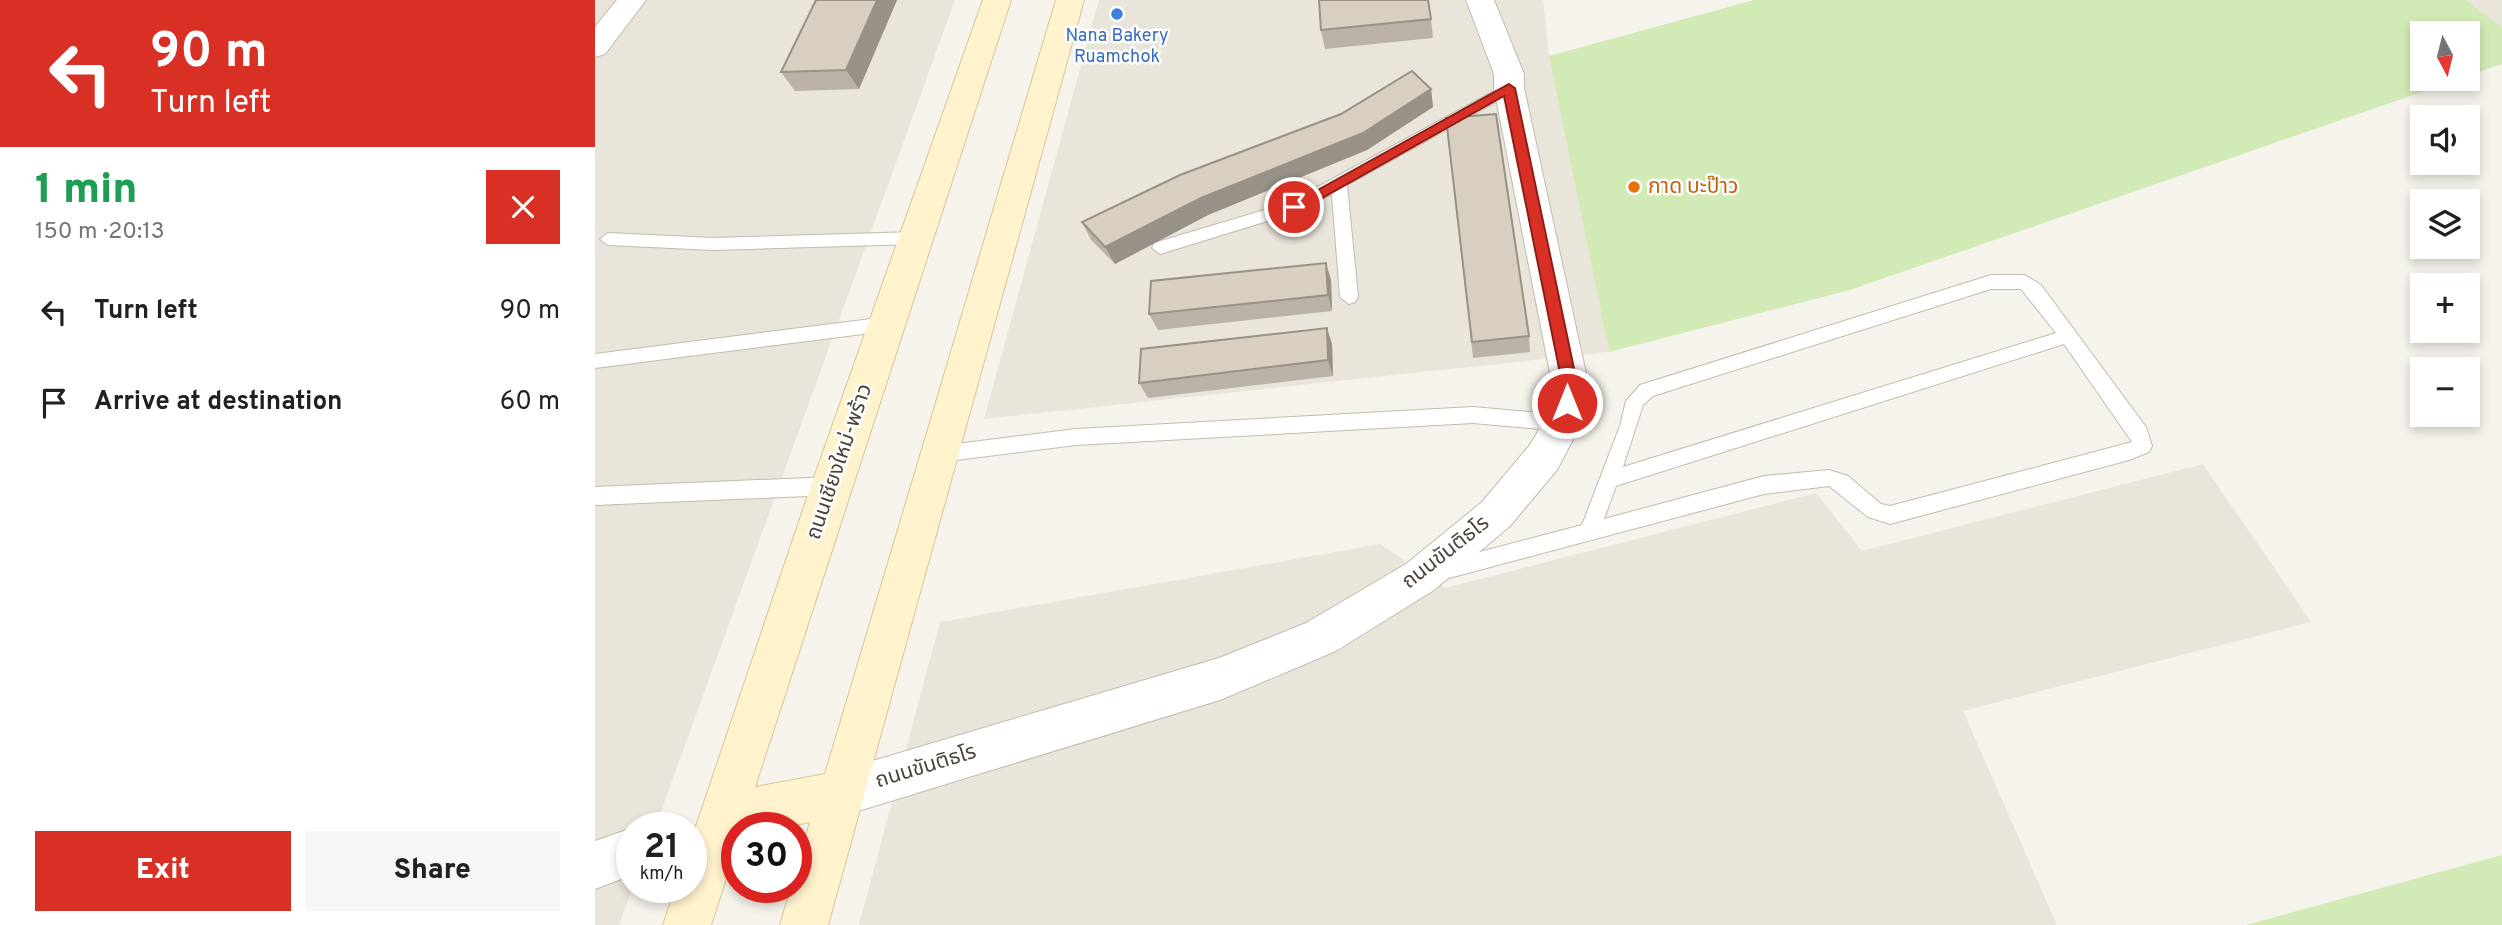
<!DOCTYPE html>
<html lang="en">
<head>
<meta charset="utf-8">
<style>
  :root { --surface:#fff; --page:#f6f6f6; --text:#202124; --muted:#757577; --accent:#d93025 }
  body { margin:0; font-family:Overpass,"Noto Sans Thai",sans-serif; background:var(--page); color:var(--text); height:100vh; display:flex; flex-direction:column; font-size:26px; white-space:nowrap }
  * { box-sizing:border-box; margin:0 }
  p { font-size:23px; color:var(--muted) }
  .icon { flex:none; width:38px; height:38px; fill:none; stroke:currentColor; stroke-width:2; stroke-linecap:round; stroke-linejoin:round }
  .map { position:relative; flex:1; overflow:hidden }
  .sheet { display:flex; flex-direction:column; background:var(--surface); width:595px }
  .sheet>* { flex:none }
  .hud { background:#d93025; color:#fff; overflow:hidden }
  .needle { width:46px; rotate:173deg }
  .buttons { position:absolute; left:1815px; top:21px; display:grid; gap:14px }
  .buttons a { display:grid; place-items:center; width:70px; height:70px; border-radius:0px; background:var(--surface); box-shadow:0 4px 10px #0003; font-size:35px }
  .speed { position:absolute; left:21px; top:812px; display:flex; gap:14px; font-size:35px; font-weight:700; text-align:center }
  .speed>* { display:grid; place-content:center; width:91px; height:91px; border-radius:50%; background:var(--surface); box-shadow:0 4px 10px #0003; line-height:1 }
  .speed small { font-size:18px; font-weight:400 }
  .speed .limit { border:10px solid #d22; background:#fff; color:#111 }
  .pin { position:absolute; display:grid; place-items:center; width:60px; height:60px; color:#fff; margin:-30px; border:4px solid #fff; border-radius:50%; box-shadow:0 2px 7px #0007 }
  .me { position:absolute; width:77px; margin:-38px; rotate:0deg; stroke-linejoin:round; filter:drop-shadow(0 0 5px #0008) }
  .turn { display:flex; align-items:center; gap:24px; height:147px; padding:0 35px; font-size:32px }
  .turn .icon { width:91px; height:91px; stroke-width:2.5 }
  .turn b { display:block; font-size:49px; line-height:60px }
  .round { display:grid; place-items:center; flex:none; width:74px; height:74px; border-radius:0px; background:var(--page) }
  .summary { display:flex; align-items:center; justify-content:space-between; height:119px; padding:0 35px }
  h1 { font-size:42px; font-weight:800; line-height:52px; color:#1e9e55 }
  .button { display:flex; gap:14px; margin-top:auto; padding:14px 35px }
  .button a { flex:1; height:80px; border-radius:0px; background:var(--accent); color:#fff; font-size:28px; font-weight:800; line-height:80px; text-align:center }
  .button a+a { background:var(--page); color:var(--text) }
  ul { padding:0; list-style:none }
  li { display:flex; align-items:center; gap:21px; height:91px; padding:0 35px }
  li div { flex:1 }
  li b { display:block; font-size:26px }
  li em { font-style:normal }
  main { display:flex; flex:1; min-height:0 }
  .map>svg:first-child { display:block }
  .residential { fill:#eae5da }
  .green { fill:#d2eab5 }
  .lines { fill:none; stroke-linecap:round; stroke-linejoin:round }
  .service-casing { stroke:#c2bbae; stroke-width:2 }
  .minor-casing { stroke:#c2bbae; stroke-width:2 }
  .secondary-casing { stroke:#d6c79b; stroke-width:2 }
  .service { fill:#fff; fill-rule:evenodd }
  .minor { fill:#fff; fill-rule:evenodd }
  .secondary { fill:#fff3cd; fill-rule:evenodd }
  .wall { fill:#bab2a6 }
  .shaded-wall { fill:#979187 }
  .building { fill:#d8cfc1; stroke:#979187; stroke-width:2 }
  .route { fill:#d93025; stroke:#8d1f18; stroke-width:2 }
  .shop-dot { fill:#3f7fe0; stroke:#fff; stroke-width:2.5 }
  .food-dot { fill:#e8710a; stroke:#fff; stroke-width:2.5 }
  .labels { text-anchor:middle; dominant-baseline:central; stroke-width:5; stroke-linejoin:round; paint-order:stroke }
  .far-shop-label { font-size:18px; fill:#366cbe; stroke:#fff }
  .food-label { font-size:21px; fill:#c56008; stroke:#fff; text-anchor:start }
  .street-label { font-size:21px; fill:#4b4439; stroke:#fff }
</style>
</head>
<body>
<main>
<section class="sheet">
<div class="hud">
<div class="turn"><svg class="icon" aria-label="left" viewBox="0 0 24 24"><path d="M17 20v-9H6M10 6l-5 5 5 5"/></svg><div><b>90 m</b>Turn left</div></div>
</div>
<div class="summary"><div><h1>1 min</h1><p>150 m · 20:13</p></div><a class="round" style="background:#d93025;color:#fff"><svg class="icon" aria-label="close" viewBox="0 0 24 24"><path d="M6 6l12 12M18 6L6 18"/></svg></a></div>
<ul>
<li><svg class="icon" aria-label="left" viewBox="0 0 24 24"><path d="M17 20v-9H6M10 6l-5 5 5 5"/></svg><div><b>Turn left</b></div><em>90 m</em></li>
<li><svg class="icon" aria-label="arrive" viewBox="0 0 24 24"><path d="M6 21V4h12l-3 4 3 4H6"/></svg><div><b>Arrive at destination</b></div><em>60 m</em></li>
</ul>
<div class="button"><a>Exit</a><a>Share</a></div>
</section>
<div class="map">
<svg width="1907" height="925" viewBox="0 0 1907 925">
  <rect width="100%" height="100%" fill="#f6f3ec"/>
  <path class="residential" d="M0,0h360l-300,828h-23l1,59 -14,38h-24z
    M504,0h444l6,56 60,296 -625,67z
    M1871,0h36v27z
    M1608,464l108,158 -348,89 94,214h-1198l81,-303 440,-78 65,44 371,-95 46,58z"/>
  <path class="green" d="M1159,0h712l36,27v37l-34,12 -1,-43h-45v46h37l-609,211 -241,62 -60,-296z
    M1907,855v70h-256z"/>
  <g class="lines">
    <g class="service-casing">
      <path id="service" d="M914,83l5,1v8l-167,93 11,112 -3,5 -6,2 -9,-7 -8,-103 -32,17 -140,43 -8,-6 2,-5 134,-40z
        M321,232l8,6 -8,6 -203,6 -105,-5 -8,-6 8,-6 105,5z
        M1396,275h34l16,10 105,142 6,19 -3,6 -20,8 -239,64 -22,-7 -39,-31 -65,8 -326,87 -7,-2 -3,-7 3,-7 7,-2 144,-38 38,-99 6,-25 14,-16zM1396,289h30l35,44 -433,134 20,-62 10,-9zM1469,344l68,98 -242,64 -9,-2 -33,-28 -19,-6 -65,6 -160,43 12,-33z
        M292,317l9,7 -9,7 -292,37v-14z
        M878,407l90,8 7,2 2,6 -2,6 -7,2 -90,-8 -397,22 -136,17 -7,-2 -3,-6 3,-6 7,-2 136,-17z
        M236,477l7,3 3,6 -3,6 -7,3 -236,10v-18z"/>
    </g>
    <g class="minor-casing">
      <path id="minor" d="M22,0h29l-41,54 -10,3v-30z
        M871,0h28l30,74v14l64,295 -6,40 -6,11 -19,36 -47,56 -76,64 -98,61 -116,49 -378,116 -16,-7 -7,-16 7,-16 16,-7 377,-112 87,-35 100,-59 76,-62 47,-56 16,-26 7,-37 -58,-295v-14z
        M37,828v47l-37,14v-48z"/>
    </g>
    <g class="secondary-casing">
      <path id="secondary" d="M388,0h28l-256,787 70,-13 231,-774h28l-256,925h-48l11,-38h5v-17l14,-48 -28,6h-45v17l-26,80h-48l13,-38h15v-46l120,-355z"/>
    </g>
    <use href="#service" class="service"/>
    <use href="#minor" class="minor"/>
    <use href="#secondary" class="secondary"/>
  </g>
  <path class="wall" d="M221,0h81l-38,89 -64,2 -14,-19z
    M836,19l2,19 -108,11 -4,-19z
    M836,89l2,18 -66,43 -159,65 -93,49 -24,-24 -9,-18z
    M851,118l83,218 1,16 -57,6z
    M736,280l1,31 -174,19 -9,-16z
    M737,344l1,32 -185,22 -9,-15z"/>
  <path class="shaded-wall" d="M282,0h20l-38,89 -13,-19z
    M836,89l2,18 -66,43 -159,65 -93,49 -10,-17 96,-49z
    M731,263l5,17 1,31 -4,-16z
    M732,328l5,16 1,32 -5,-16z"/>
  <path class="building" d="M221,0h61l-31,70 -65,2z
    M724,0h109l3,19 -110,11z
    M817,71l19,18 -68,44 -162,65 -96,49 -23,-25 98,-47 161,-61z
    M901,114l33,222 -57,6 -26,-224z
    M731,263l2,32 -179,19 2,-33z
    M732,328l1,32 -189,23 2,-34z"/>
  <path class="route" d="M914,84l6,4 62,295 -3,20 -7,6 -8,-6 3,-20 -58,-287 -205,115 -5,1 -7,-5z"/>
  <circle class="shop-dot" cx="522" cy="14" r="7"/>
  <circle class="food-dot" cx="1039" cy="187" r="7"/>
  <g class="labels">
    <g class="far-shop-label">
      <text x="522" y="36">Nana Bakery<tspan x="522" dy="21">Ruamchok</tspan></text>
    </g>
    <g class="food-label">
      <text x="1053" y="187">กาด บะป๊าว</text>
    </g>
    <g class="street-label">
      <text transform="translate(245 462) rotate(-71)">ถนนเชียงใหม่-พร้าว</text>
      <text transform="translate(851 553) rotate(-38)">ถนนขันติธโร</text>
      <text transform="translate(331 767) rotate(-17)">ถนนขันติธโร</text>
    </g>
  </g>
</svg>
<div class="buttons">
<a><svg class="needle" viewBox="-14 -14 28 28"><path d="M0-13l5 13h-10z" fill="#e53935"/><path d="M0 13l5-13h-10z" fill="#757577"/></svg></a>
<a><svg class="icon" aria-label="sound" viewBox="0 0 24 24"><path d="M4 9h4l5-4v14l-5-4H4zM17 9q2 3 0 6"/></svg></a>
<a><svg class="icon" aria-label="layers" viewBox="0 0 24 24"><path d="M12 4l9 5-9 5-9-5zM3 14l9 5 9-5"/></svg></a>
<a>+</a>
<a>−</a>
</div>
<div class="speed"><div>21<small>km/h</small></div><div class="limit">30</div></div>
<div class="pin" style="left:699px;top:207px;background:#d93025"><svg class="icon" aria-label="arrive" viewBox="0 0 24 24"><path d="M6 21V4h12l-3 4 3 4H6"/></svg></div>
<svg class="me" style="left:972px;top:403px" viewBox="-20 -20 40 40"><circle r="17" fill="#d93025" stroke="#fff" stroke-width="3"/><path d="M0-11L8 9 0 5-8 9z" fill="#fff"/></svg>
</div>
</main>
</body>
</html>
